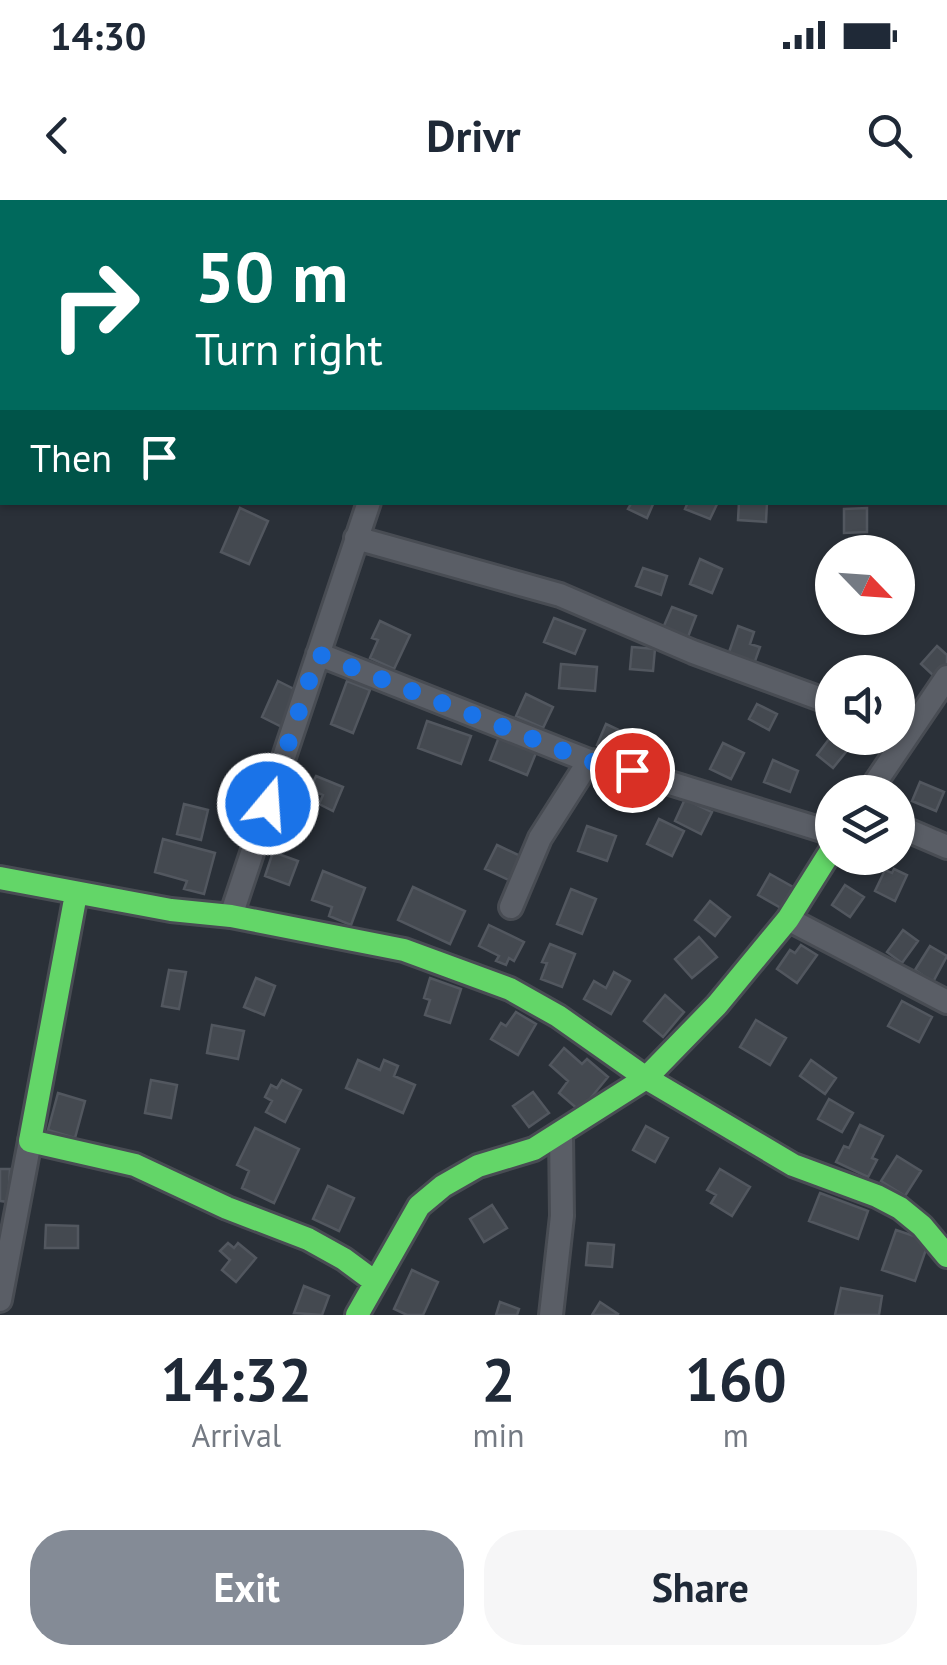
<!DOCTYPE html>
<html lang="en">
<head>
<meta charset="utf-8">
<style>
  :root { --surface:#fff; --page:#f6f6f7; --text:#1f2937; --muted:#747a83; --accent:#848b96 }
  body { margin:0; font-family:"PT Sans",sans-serif; background:var(--page); color:var(--text); height:100vh; display:flex; flex-direction:column; font-size:38px; white-space:nowrap }
  * { box-sizing:border-box; margin:0 }
  p { font-size:32px; color:var(--muted) }
  .icon { flex:none; width:55px; height:55px; fill:none; stroke:currentColor; stroke-width:2; stroke-linecap:round; stroke-linejoin:round }
  .map { position:relative; height:1115px; overflow:hidden }
  .panel { display:flex; flex-direction:column; background:var(--surface); flex:1 }
  .panel>* { flex:none }
  .top-card { position:absolute; left:0px; top:0px; width:948px; height:305px; box-shadow:0 2px 8px #0004; background:#00695c; color:#fff; overflow:hidden }
  .needle { width:65px; rotate:115deg }
  .controls { position:absolute; left:815px; top:335px; display:grid; gap:20px }
  .controls a { display:grid; place-items:center; width:100px; height:100px; border-radius:50%; background:var(--surface); box-shadow:0 2px 8px #0004; font-size:50px }
  .pin { position:absolute; display:grid; place-items:center; width:85px; height:85px; color:#fff; margin:-42px; border:5px solid #fff; border-radius:50%; box-shadow:0 2px 10px #0007 }
  .me { position:absolute; width:110px; margin:-55px; rotate:18deg; stroke-linejoin:round; filter:drop-shadow(0 0 8px #0008) }
  .turn { display:flex; align-items:center; gap:35px; height:210px; padding:0 30px; font-size:45px }
  .turn .icon { width:130px; height:130px; stroke-width:2.5 }
  .turn b { display:block; font-size:70px; line-height:85px }
  .then { display:flex; align-items:center; height:95px; padding:0 30px; background:#0003; gap:20px; font-size:38px }
  .eta { display:flex; justify-content:space-evenly; align-items:center; height:170px; text-align:center }
  .eta b { font-size:60px; font-weight:800; line-height:70px }
  .action { display:flex; gap:20px; margin-top:auto; padding:20px 30px }
  .action a { flex:1; height:115px; border-radius:40px; background:var(--accent); color:#fff; font-size:40px; font-weight:800; line-height:115px; text-align:center }
  .action a+a { background:var(--page); color:var(--text) }
  .status { display:flex; justify-content:space-between; align-items:center; height:70px; padding:0 50px; background:var(--surface); direction:ltr }
  .status svg { height:28px; fill:currentColor }
  header { display:flex; justify-content:space-between; align-items:center; height:130px; padding:0 30px; background:var(--surface); font-size:45px; font-weight:800 }
  .map>svg:first-child { display:block }
  .building { fill:#444950; stroke:#52575f; stroke-width:2.5 }
  .lines { fill:none; stroke-linecap:round; stroke-linejoin:round }
  .street-casing { stroke:#484c53; stroke-width:28 }
  .fast-casing { stroke:#484c53; stroke-width:28 }
  .path { stroke:#5d636a; stroke-width:4; stroke-dasharray:8 8; stroke-linecap:butt }
  .street { stroke:#5a5e66; stroke-width:22 }
  .fast { stroke:#63d668; stroke-width:22 }
  .route { stroke:#1a73e8; stroke-width:18; stroke-dasharray:0 32.4 }
</style>
</head>
<body>
<div class="status"><b>14:30</b><svg viewBox="0 0 49 12"><path d="M0 12V9h3v3zM5 12V6h3v6zM10 12V3h3v9zM15 12V0h3v12zM26 1h20v11H26zM47 4h2v5h-2z"/></svg></div>
<header><svg class="icon" aria-label="back" viewBox="0 0 24 24"><path d="M15 5l-7 7 7 7"/></svg>Drivr<svg class="icon" aria-label="search" viewBox="0 0 24 24"><circle cx="10" cy="10" r="6"/><path d="M15 15l6 6"/></svg></header>
<div class="map">
<svg width="947" height="1115" viewBox="0 0 947 1115">
  <rect width="100%" height="100%" fill="#2a3038"/>
  <path class="building" d="M632,302h22l-7,16 -19,-9z
    M688,302h30l-8,17 -25,-10z
    M739,302h28l-1,20 -28,-2z
    M240,308l28,13 -19,43 -28,-12z
    M867,308v24l-23,1v-24z
    M700,359l22,10 -10,24 -22,-9z
    M643,368l24,8 -6,19 -25,-9z
    M672,407l24,9 -8,21 -25,-9z
    M554,418l31,12 -10,24 -31,-12z
    M380,421l30,14 -16,34 -24,-11 8,-18 -6,-2z
    M738,426l16,6 -4,12 10,3 -6,17 -26,-9z
    M937,446l10,9v9l-12,13 -14,-13z
    M632,447l23,2 -2,22 -23,-2z
    M561,464l36,3 -2,24 -36,-3z
    M278,481l22,11 -16,36 -22,-11z
    M347,481l23,9 -17,43 -22,-9z
    M526,494l27,13 -10,21 -27,-12z
    M757,504l20,10 -8,16 -20,-11z
    M427,521l44,15 -10,28 -43,-16z
    M606,524l28,13 -9,20 -28,-12z
    M832,535l17,3 5,4 -21,26 -16,-13z
    M499,537l37,16 -9,22 -37,-15z
    M723,543l21,10 -13,26 -21,-10z
    M773,560l25,11 -8,21 -26,-10z
    M316,576l27,11 -10,24 -14,-7 4,-9 -13,-6z
    M920,582l24,10 -8,19 -24,-10z
    M685,599l27,13 -11,22 -26,-13z
    M184,604l24,6 -7,30 -24,-6z
    M659,619l25,12 -12,25 -25,-12z
    M587,626l29,10 -9,25 -29,-10z
    M163,639l52,14 -11,41 -20,-5 3,-8 -32,-9z
    M497,645l30,14 -12,24 -30,-14z
    M273,652l25,9 -9,24 -24,-9z
    M894,669l13,6 -12,26 -20,-10 10,-21 7,3z
    M323,671l42,17 -14,37 -22,-9 3,-9 -20,-7z
    M770,674l23,13 -12,21 -23,-13z
    M845,685l19,12 -14,20 -18,-12z
    M413,687l52,24 -15,33 -52,-24z
    M571,689l25,10 -14,35 -25,-10z
    M710,701l20,16 -15,19 -20,-16z
    M489,725l35,17 -10,19 -5,-3 -3,7 -10,-4 3,-5 -20,-10z
    M903,730l15,11 -16,22 -15,-11z
    M699,737l18,20 -25,21 -17,-19z
    M550,744l25,10 -13,33 -21,-8 6,-16 -5,-1z
    M801,745l16,10 -20,28 -20,-14 13,-19 5,3z
    M930,746l17,10 -14,26 -18,-12z
    M169,770l17,2 -7,37 -17,-3z
    M614,772l16,9 -19,33 -27,-15 10,-18 12,7z
    M256,778l19,8 -11,29 -20,-8z
    M430,778l31,11 -11,34 -25,-8 5,-15 -6,-2z
    M665,795l19,17 -21,25 -19,-16z
    M902,801l30,16 -13,25 -31,-16z
    M516,812l20,12 -18,31 -27,-16 10,-16 5,3z
    M756,820l30,18 -16,27 -30,-18z
    M212,825l32,6 -6,28 -31,-6z
    M564,848l18,16 5,-5 21,18 -28,34 -21,-18 9,-12 -18,-16z
    M358,860l22,10 4,-10 14,6 -4,10 21,9 -12,28 -57,-25z
    M811,860l25,18 -11,16 -25,-18z
    M151,880l26,5 -6,33 -26,-5z
    M282,880l19,10 -16,32 -19,-10 6,-11 -7,-4 6,-12 6,3z
    M533,892l16,21 -20,14 -16,-21z
    M58,893l27,8 -10,37 -27,-8z
    M829,899l24,14 -11,19 -24,-13z
    M860,925l23,11 -11,22 5,2 -9,17 -32,-15 8,-16 5,2z
    M646,926l22,12 -13,24 -22,-12z
    M255,928l44,21 -25,54 -32,-15 7,-17 -12,-6z
    M897,956l24,15 -16,25 -24,-15z
    M0,969h10l-2,33 -8,-1z
    M720,969l30,18 -18,29 -21,-13 5,-8 -9,-5z
    M328,986l26,12 -15,33 -26,-12z
    M820,993l48,18 -10,28 -49,-18z
    M492,1005l15,23 -23,14 -14,-23z
    M46,1025l32,1v22h-33z
    M896,1030l33,11 -14,40 -33,-11z
    M228,1043l6,5 4,-5 18,15 -20,24 -14,-12 8,-10 -10,-9z
    M588,1043l26,2 -2,22 -26,-2z
    M412,1070l26,12 -15,33h-16l-13,-6z
    M304,1086l25,10 -7,19 -28,-2z
    M841,1088l41,8 -3,19h-44z
    M500,1102l19,7 -2,6h-21z
    M600,1102l18,12 -1,1h-25z"/>
  <g class="lines">
    <g class="street-casing">
      <path id="street" d="M171,2l2,-2
        M0,73h2
        M945,113l2,1
        M945,286l2,-2
        M356,338l204,57 133,57 139,51
        M318,454l271,107
        M869,592l78,-115
        M898,626l49,21
        M511,707l29,-69 49,-77 13,1 230,71
        M231,716l138,-414
        M788,719l159,83
        M0,1100l30,-159
        M551,1115l11,-99 -1,-83"/>
    </g>
    <g class="fast-casing">
      <path id="fast" d="M0,678l171,32 60,6 173,34 106,39 48,27 88,62 147,87 84,31 23,12 22,18 25,30
        M76,694l-46,247 105,24 92,43 81,31 36,20 31,23
        M357,1115l62,-109 24,-20 35,-20 56,-17 112,-71 71,-73 71,-86 44,-70"/>
    </g>
    <path class="path" d="M636,2l1,-2"/>
    <use href="#street" class="street"/>
    <use href="#fast" class="fast"/>
  </g>
  <g class="lines">
    <path class="route" d="M268,604l50,-150 271,107 43,9"/>
  </g>
</svg>
<div class="controls">
<a><svg class="needle" viewBox="-14 -14 28 28"><path d="M0-13l5 13h-10z" fill="#e53935"/><path d="M0 13l5-13h-10z" fill="#747a83"/></svg></a>
<a><svg class="icon" aria-label="sound" viewBox="0 0 24 24"><path d="M4 9h4l5-4v14l-5-4H4zM17 9q2 3 0 6"/></svg></a>
<a><svg class="icon" aria-label="layers" viewBox="0 0 24 24"><path d="M12 4l9 5-9 5-9-5zM3 14l9 5 9-5"/></svg></a>
</div>
<div class="pin" style="left:632px;top:570px;background:#d93025"><svg class="icon" aria-label="arrive" viewBox="0 0 24 24"><path d="M6 21V4h12l-3 4 3 4H6"/></svg></div>
<svg class="me" style="left:268px;top:604px" viewBox="-20 -20 40 40"><circle r="17" fill="#1a73e8" stroke="#fff" stroke-width="3"/><path d="M0-11L8 9 0 5-8 9z" fill="#fff"/></svg>
<div class="top-card">
<div class="turn"><svg class="icon" aria-label="right" viewBox="0 0 24 24"><path d="M7 20v-9h11M14 6l5 5-5 5"/></svg><div><b>50 m</b>Turn right</div></div>
<div class="then">Then<svg class="icon" aria-label="arrive" viewBox="0 0 24 24"><path d="M6 21V4h12l-3 4 3 4H6"/></svg></div>
</div>
</div>
<section class="panel">
<div class="eta">
<div><b>14:32</b><p>Arrival</p></div>
<div><b>2</b><p>min</p></div>
<div><b>160</b><p>m</p></div>
</div>
<div class="action"><a>Exit</a><a>Share</a></div>
</section>
</body>
</html>
